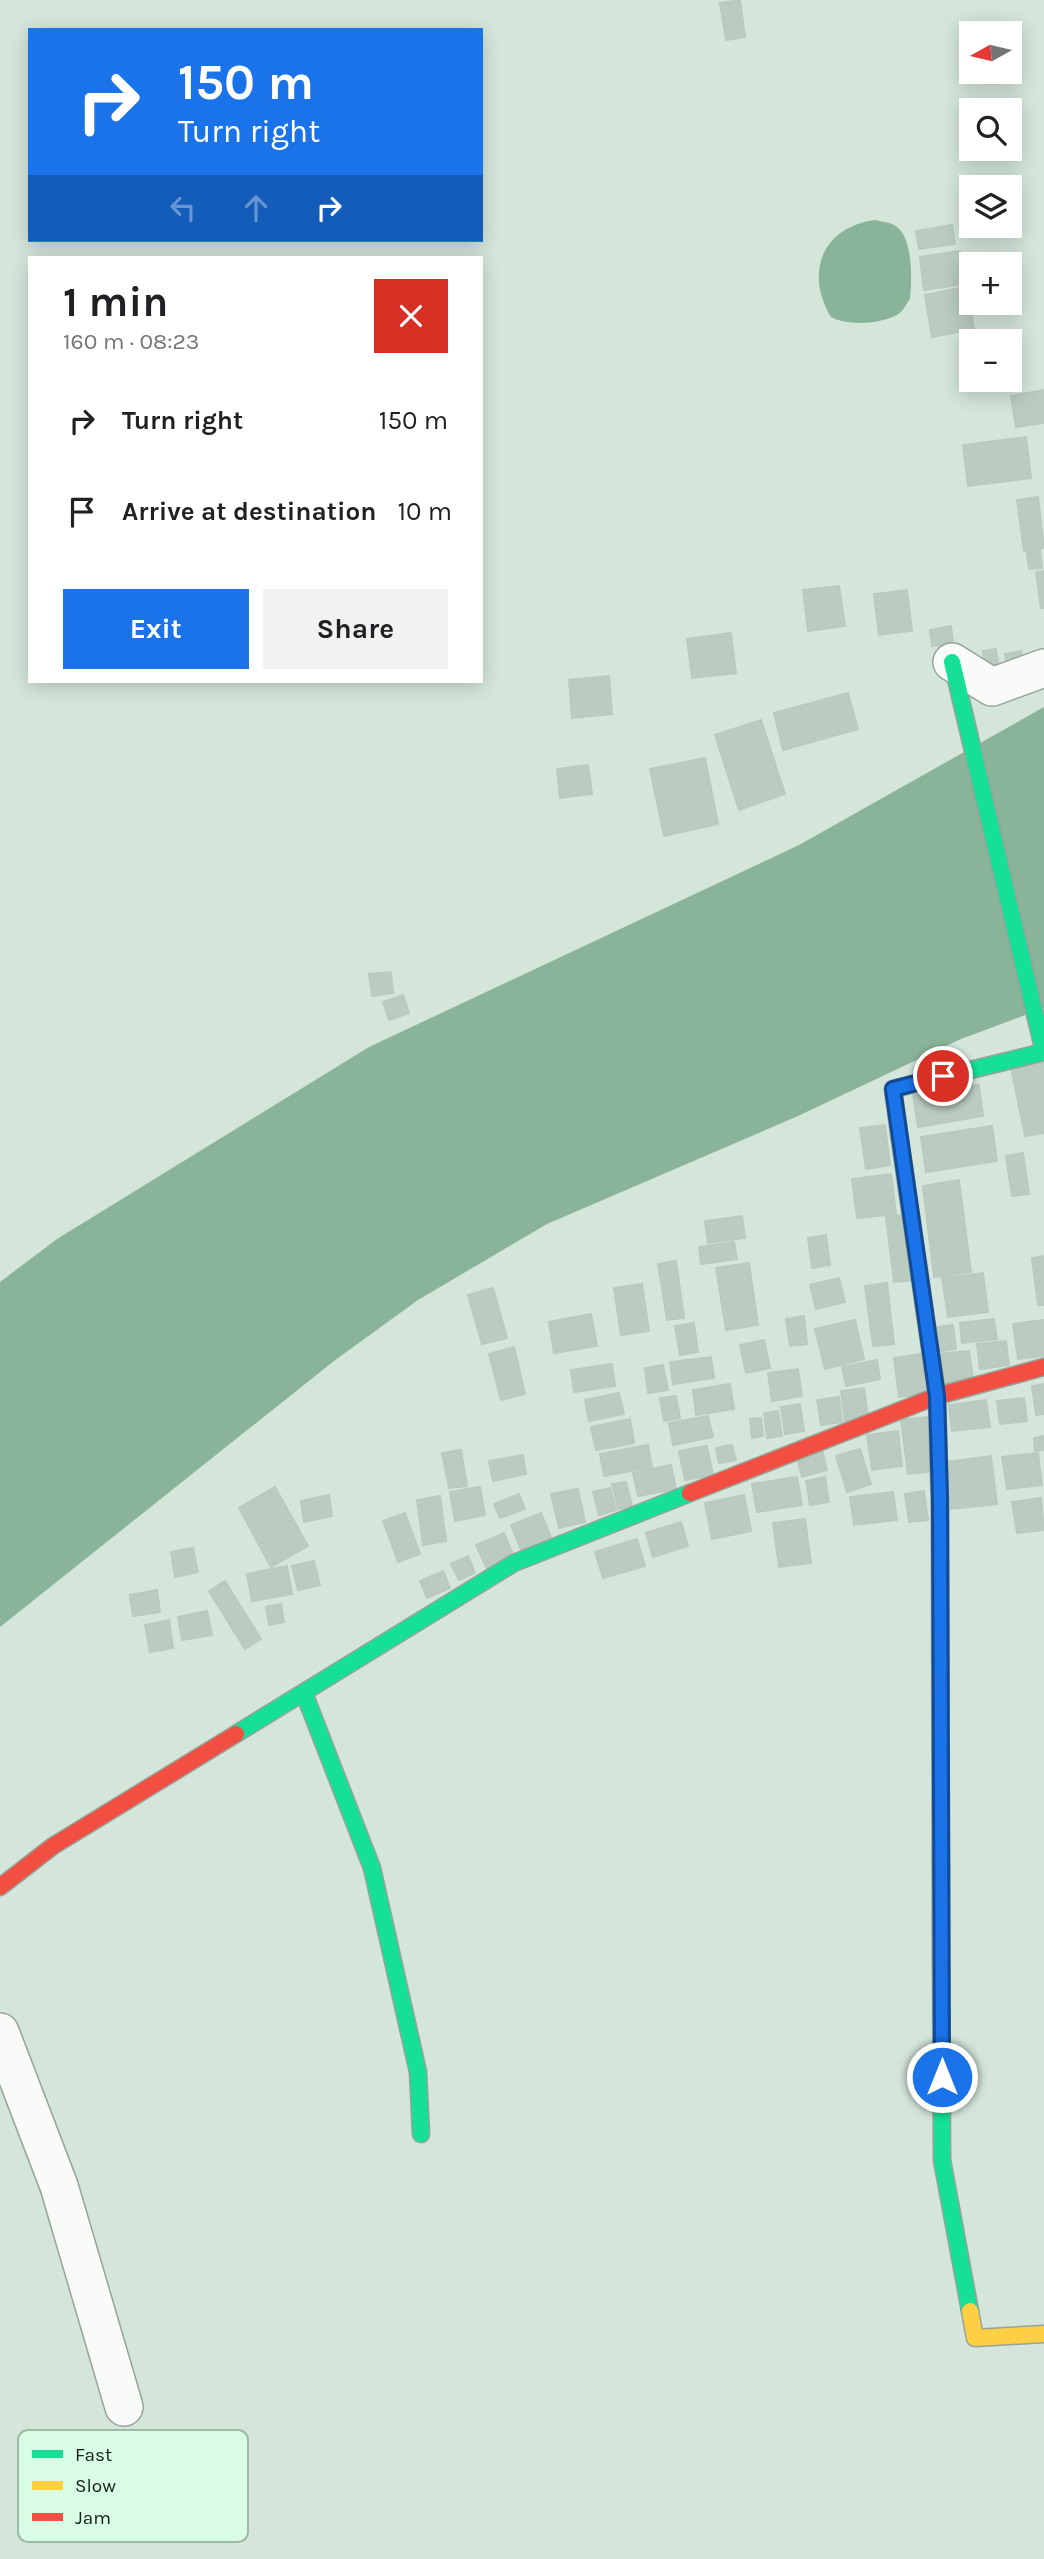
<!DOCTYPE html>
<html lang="en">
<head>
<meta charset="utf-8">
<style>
  :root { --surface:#fff; --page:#f2f2f2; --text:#202124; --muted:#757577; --accent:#1a73e8 }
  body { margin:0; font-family:Karla,sans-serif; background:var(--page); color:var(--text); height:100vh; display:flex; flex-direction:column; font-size:26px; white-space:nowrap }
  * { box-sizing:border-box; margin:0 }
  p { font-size:23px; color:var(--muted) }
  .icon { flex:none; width:38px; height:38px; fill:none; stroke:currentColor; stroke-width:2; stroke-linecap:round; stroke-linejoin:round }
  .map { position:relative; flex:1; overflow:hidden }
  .drawer { position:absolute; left:28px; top:256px; width:455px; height:427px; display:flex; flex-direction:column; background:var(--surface); border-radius:0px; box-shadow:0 4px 18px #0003 }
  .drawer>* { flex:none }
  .guide { position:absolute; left:28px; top:28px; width:455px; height:214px; border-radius:0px; box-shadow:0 4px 18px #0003; background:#1a73e8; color:#fff; overflow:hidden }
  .needle { width:46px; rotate:262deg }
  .fabs { position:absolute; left:959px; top:21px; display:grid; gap:14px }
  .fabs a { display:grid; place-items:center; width:63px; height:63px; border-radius:0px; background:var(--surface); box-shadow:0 4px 18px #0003; font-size:35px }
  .pin { position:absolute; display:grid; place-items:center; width:60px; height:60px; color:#fff; margin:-30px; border:4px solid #fff; border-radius:50%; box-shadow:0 2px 7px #0007 }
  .me { position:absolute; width:77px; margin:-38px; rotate:0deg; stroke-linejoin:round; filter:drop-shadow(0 0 5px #0008) }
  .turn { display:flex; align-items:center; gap:24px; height:147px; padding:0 35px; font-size:32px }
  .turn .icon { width:91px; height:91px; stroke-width:2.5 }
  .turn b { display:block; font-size:49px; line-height:60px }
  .lanes { display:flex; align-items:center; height:66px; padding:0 35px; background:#0003; justify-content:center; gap:35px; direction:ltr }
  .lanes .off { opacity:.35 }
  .round { display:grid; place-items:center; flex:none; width:74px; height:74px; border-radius:0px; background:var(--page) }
  .headline { display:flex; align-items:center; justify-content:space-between; height:119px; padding:0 35px }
  h1 { font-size:42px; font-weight:700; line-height:52px }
  .primary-button { display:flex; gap:14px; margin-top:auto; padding:14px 35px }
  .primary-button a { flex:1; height:80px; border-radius:0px; background:var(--accent); color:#fff; font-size:28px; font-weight:700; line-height:80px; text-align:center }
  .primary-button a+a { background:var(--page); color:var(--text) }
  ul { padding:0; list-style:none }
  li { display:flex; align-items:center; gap:21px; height:91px; padding:0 35px }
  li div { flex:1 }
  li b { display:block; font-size:26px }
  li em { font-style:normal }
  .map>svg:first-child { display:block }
  .water { fill:#8ab499 }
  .building { fill:#baccc0; stroke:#bbc9c0; stroke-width:2 }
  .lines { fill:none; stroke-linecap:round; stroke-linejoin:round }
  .street-casing { stroke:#96a39a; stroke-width:40 }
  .fast-casing { stroke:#96a39a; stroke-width:19 }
  .slow-casing { stroke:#96a39a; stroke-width:19 }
  .jam-casing { stroke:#96a39a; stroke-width:19 }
  .street { stroke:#f9fbf9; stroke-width:37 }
  .fast { stroke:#16e098; stroke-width:16 }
  .slow { stroke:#ffcf43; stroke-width:16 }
  .jam { stroke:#f24e42; stroke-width:16 }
  .route-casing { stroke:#114b97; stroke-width:18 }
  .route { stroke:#1a73e8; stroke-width:12 }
  .key { fill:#d9fce4; stroke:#9ebaa6; stroke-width:2 }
  .key-label { font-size:19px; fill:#131f17 }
</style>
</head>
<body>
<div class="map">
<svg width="1044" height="2559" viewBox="0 0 1044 2559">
  <rect width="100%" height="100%" fill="#d4e6da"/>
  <path class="water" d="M875,220c7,2 16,2 22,7 16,12 15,53 13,72 -4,6 -8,14 -15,17 -17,8 -47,10 -64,1 -27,-45 -8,-90 44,-97z
    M1044,707v301l-83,31 -163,77 -251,108 -129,76 -84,61 -334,266v-345l57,-43 312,-192 430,-202z"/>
  <path class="building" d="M740,0l5,37 -19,3 -6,-37z
    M952,225l3,19 -36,5 -3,-18z
    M960,251l5,33 -41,6 -4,-33z
    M966,287l8,42 -42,8 -7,-42z
    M1044,390v33l-28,4 -5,-31z
    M1026,437l5,41 -63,8 -5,-41z
    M1038,497l6,51 -20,3 -7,-51z
    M1040,550l2,18 -13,1 -2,-17z
    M1044,571v37h-3l-5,-36z
    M839,586l6,40 -37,5 -5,-41z
    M907,590l5,41 -33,4 -5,-41z
    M951,626l2,17 -21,3 -2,-16z
    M731,633l5,40 -44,5 -5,-39z
    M996,649l3,20 -14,2 -2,-20z
    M1021,651l2,15 -16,2 -2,-14z
    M609,676l3,38 -40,4 -3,-38z
    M848,693l10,36 -75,21 -9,-37z
    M761,720l24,74 -46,16 -24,-75z
    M705,758l13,66 -54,12 -14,-67z
    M588,765l4,29 -32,4 -3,-29z
    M391,972l2,21 -21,3 -3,-22z
    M403,995l6,18 -20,7 -6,-18z
    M1044,1061v72l-19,3 -14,-69z
    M979,1085l4,31 -65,11 -5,-32z
    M885,1125l5,40 -24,4 -6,-41z
    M992,1126l5,35 -71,11 -5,-35z
    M1023,1153l6,41 -17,2 -6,-40z
    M891,1174l5,40 -39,4 -5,-39z
    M959,1180l12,92 -37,5 -11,-91z
    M907,1215l8,65 -21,2 -8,-65z
    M742,1216l3,22 -37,5 -3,-22z
    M826,1235l4,30 -18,3 -4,-30z
    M734,1242l3,17 -36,5 -2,-17z
    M1044,1256v49h-6l-6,-47z
    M676,1261l8,57 -17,2 -9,-56z
    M749,1263l9,62 -32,5 -10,-62z
    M983,1273l5,39 -40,5 -6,-39z
    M839,1278l6,24 -29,7 -6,-24z
    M887,1283l7,61 -21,2 -8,-60z
    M642,1284l7,47 -28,4 -7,-47z
    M493,1288l14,50 -25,6 -14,-49z
    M591,1314l6,32 -43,7 -5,-31z
    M804,1316l3,28 -17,2 -4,-27z
    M994,1319l3,20 -35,4 -2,-20z
    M855,1320l9,39 -39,10 -10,-40z
    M1044,1320v36l-26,3 -5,-35z
    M694,1323l4,29 -18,3 -5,-29z
    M953,1325l3,24 -21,3 -4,-24z
    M764,1340l6,28 -24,5 -6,-28z
    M1006,1341l3,24 -29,4 -3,-25z
    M514,1347l11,47 -24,6 -12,-46z
    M969,1351l4,28 -32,5 -3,-30z
    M921,1354l5,40 -27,3 -5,-39z
    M711,1357l3,21 -41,6 -3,-22z
    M877,1360l3,19 -34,7 -4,-19z
    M612,1364l3,22 -41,6 -3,-22z
    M663,1365l5,25 -20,3 -3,-25z
    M798,1369l4,27 -30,5 -4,-28z
    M730,1384l4,25 -38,6 -3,-25z
    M1044,1384v30l-8,1 -4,-29z
    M864,1388l4,29 -23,4 -4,-30z
    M619,1393l5,21 -35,7 -4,-21z
    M676,1396l4,22 -16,3 -4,-23z
    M839,1397l3,25 -21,3 -4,-25z
    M1024,1398l3,23 -27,3 -3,-23z
    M986,1400l4,27 -38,4 -3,-26z
    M800,1404l4,27 -19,3 -4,-27z
    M778,1411l4,25 -15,2 -3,-25z
    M708,1416l5,21 -40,8 -4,-22z
    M927,1417l7,54 -26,3 -7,-54z
    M761,1418l2,18 -11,2 -2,-19z
    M630,1419l4,24 -38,7 -5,-23z
    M898,1431l4,35 -30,4 -5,-35z
    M1044,1436v14l-9,1 -1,-13z
    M648,1445l4,22 -48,9 -4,-22z
    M732,1445l4,15 -17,3 -3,-15z
    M707,1446l6,29 -28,5 -6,-29z
    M860,1449l11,35 -24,8 -11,-36z
    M461,1450l6,36 -18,2 -7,-35z
    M822,1450l5,20 -25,7 -5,-20z
    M1038,1453l4,32 -35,4 -5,-32z
    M523,1455l3,19 -33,7 -4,-20z
    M991,1456l6,48 -46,5 -6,-47z
    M671,1465l5,24 -38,7 -5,-23z
    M797,1477l5,28 -45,7 -5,-28z
    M825,1477l4,25 -19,3 -4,-24z
    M626,1482l6,24 -14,3 -6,-25z
    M275,1487l33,59 -37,21 -32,-59z
    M480,1487l5,28 -30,6 -5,-29z
    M610,1488l6,22 -17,5 -6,-23z
    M578,1489l7,33 -26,6 -8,-34z
    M924,1491l4,29 -19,2 -4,-28z
    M893,1492l4,28 -43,5 -4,-28z
    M519,1494l6,15 -25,9 -6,-14z
    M329,1495l3,21 -28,6 -3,-21z
    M744,1495l7,36 -39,8 -7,-36z
    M440,1496l6,45 -23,4 -6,-45z
    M1041,1498l3,32 -27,3 -5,-31z
    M405,1513l15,41 -22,8 -15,-41z
    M541,1513l10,24 -30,13 -10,-25z
    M805,1519l6,44 -32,4 -6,-44z
    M681,1522l7,24 -35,11 -7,-24z
    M504,1533l10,24 -27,12 -11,-24z
    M637,1539l8,27 -42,12 -8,-26z
    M193,1548l5,24 -23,5 -4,-25z
    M468,1556l7,17 -16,7 -8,-16z
    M314,1561l6,24 -22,5 -6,-24z
    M287,1566l5,28 -40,7 -5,-27z
    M443,1571l7,17 -23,10 -7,-17z
    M225,1581l36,58 -16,10 -36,-58z
    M157,1590l3,22 -27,4 -3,-21z
    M281,1604l3,18 -15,3 -3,-18z
    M207,1611l5,24 -30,5 -4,-23z
    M169,1620l4,28 -23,4 -5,-27z"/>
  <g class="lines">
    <g class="street-casing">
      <path id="street" d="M952,662l40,25 52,-19
        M0,2032l59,154 65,221"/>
    </g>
    <g class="fast-casing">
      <path id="fast" d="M900,1140l-7,-51 151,-37 -92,-390
        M304,1693l68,175 46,204 3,62
        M236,1734l278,-171 176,-70
        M941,1958l1,202 28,151"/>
    </g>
    <g class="slow-casing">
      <path id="slow" d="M940,1510l1,448
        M970,2311l5,27 69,-4"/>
    </g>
    <g class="jam-casing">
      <path id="jam" d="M900,1140l37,256 3,114
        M690,1493l247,-97 107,-29
        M0,1887l53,-41 183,-112"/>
    </g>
    <use href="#street" class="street"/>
    <use href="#fast" class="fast"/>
    <use href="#slow" class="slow"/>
    <use href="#jam" class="jam"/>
  </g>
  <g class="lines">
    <g class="route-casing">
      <path id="route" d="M942,2077l-2,-579 -3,-102 -44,-307 50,-13"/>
    </g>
    <use href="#route" class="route"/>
  </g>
  <rect x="18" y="2430" width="230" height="112" rx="10" class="key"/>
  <rect x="32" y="2450" width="31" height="8" fill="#16e098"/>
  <rect x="32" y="2481" width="31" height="9" fill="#ffcf43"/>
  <rect x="32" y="2513" width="31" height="8" fill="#f24e42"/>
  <g class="key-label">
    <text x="75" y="2461">Fast</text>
    <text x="75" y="2492">Slow</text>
    <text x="75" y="2524">Jam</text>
  </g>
</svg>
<div class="fabs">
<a><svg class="needle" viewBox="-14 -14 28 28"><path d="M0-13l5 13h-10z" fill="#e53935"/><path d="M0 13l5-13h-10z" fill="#757577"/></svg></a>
<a><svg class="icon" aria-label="search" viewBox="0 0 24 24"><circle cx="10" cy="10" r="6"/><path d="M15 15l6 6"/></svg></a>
<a><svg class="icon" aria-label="layers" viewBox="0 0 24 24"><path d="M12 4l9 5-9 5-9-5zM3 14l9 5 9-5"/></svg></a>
<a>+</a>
<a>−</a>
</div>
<div class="pin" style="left:943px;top:1076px;background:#d93025"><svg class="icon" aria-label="arrive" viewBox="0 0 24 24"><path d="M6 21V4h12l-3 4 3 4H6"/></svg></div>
<svg class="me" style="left:942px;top:2077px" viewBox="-20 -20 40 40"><circle r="17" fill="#1a73e8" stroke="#fff" stroke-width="3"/><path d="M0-11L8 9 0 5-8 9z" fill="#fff"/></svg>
<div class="guide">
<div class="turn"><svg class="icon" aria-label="right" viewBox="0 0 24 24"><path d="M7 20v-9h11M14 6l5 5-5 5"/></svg><div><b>150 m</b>Turn right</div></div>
<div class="lanes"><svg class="icon off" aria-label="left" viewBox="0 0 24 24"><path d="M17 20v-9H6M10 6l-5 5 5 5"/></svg><svg class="icon off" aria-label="ahead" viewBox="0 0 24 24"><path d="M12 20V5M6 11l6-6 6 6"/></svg><svg class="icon" aria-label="right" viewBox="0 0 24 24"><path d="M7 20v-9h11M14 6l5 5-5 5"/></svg></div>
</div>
<section class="drawer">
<div class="headline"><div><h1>1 min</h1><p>160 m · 08:23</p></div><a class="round" style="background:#d93025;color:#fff"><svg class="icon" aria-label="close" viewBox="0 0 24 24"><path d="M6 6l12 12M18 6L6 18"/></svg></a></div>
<ul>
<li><svg class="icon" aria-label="right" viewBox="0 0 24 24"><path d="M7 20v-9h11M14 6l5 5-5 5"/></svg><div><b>Turn right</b></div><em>150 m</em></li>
<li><svg class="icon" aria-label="arrive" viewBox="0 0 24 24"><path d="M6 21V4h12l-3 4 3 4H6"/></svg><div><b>Arrive at destination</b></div><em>10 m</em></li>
</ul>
<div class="primary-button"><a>Exit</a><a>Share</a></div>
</section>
</div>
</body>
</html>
